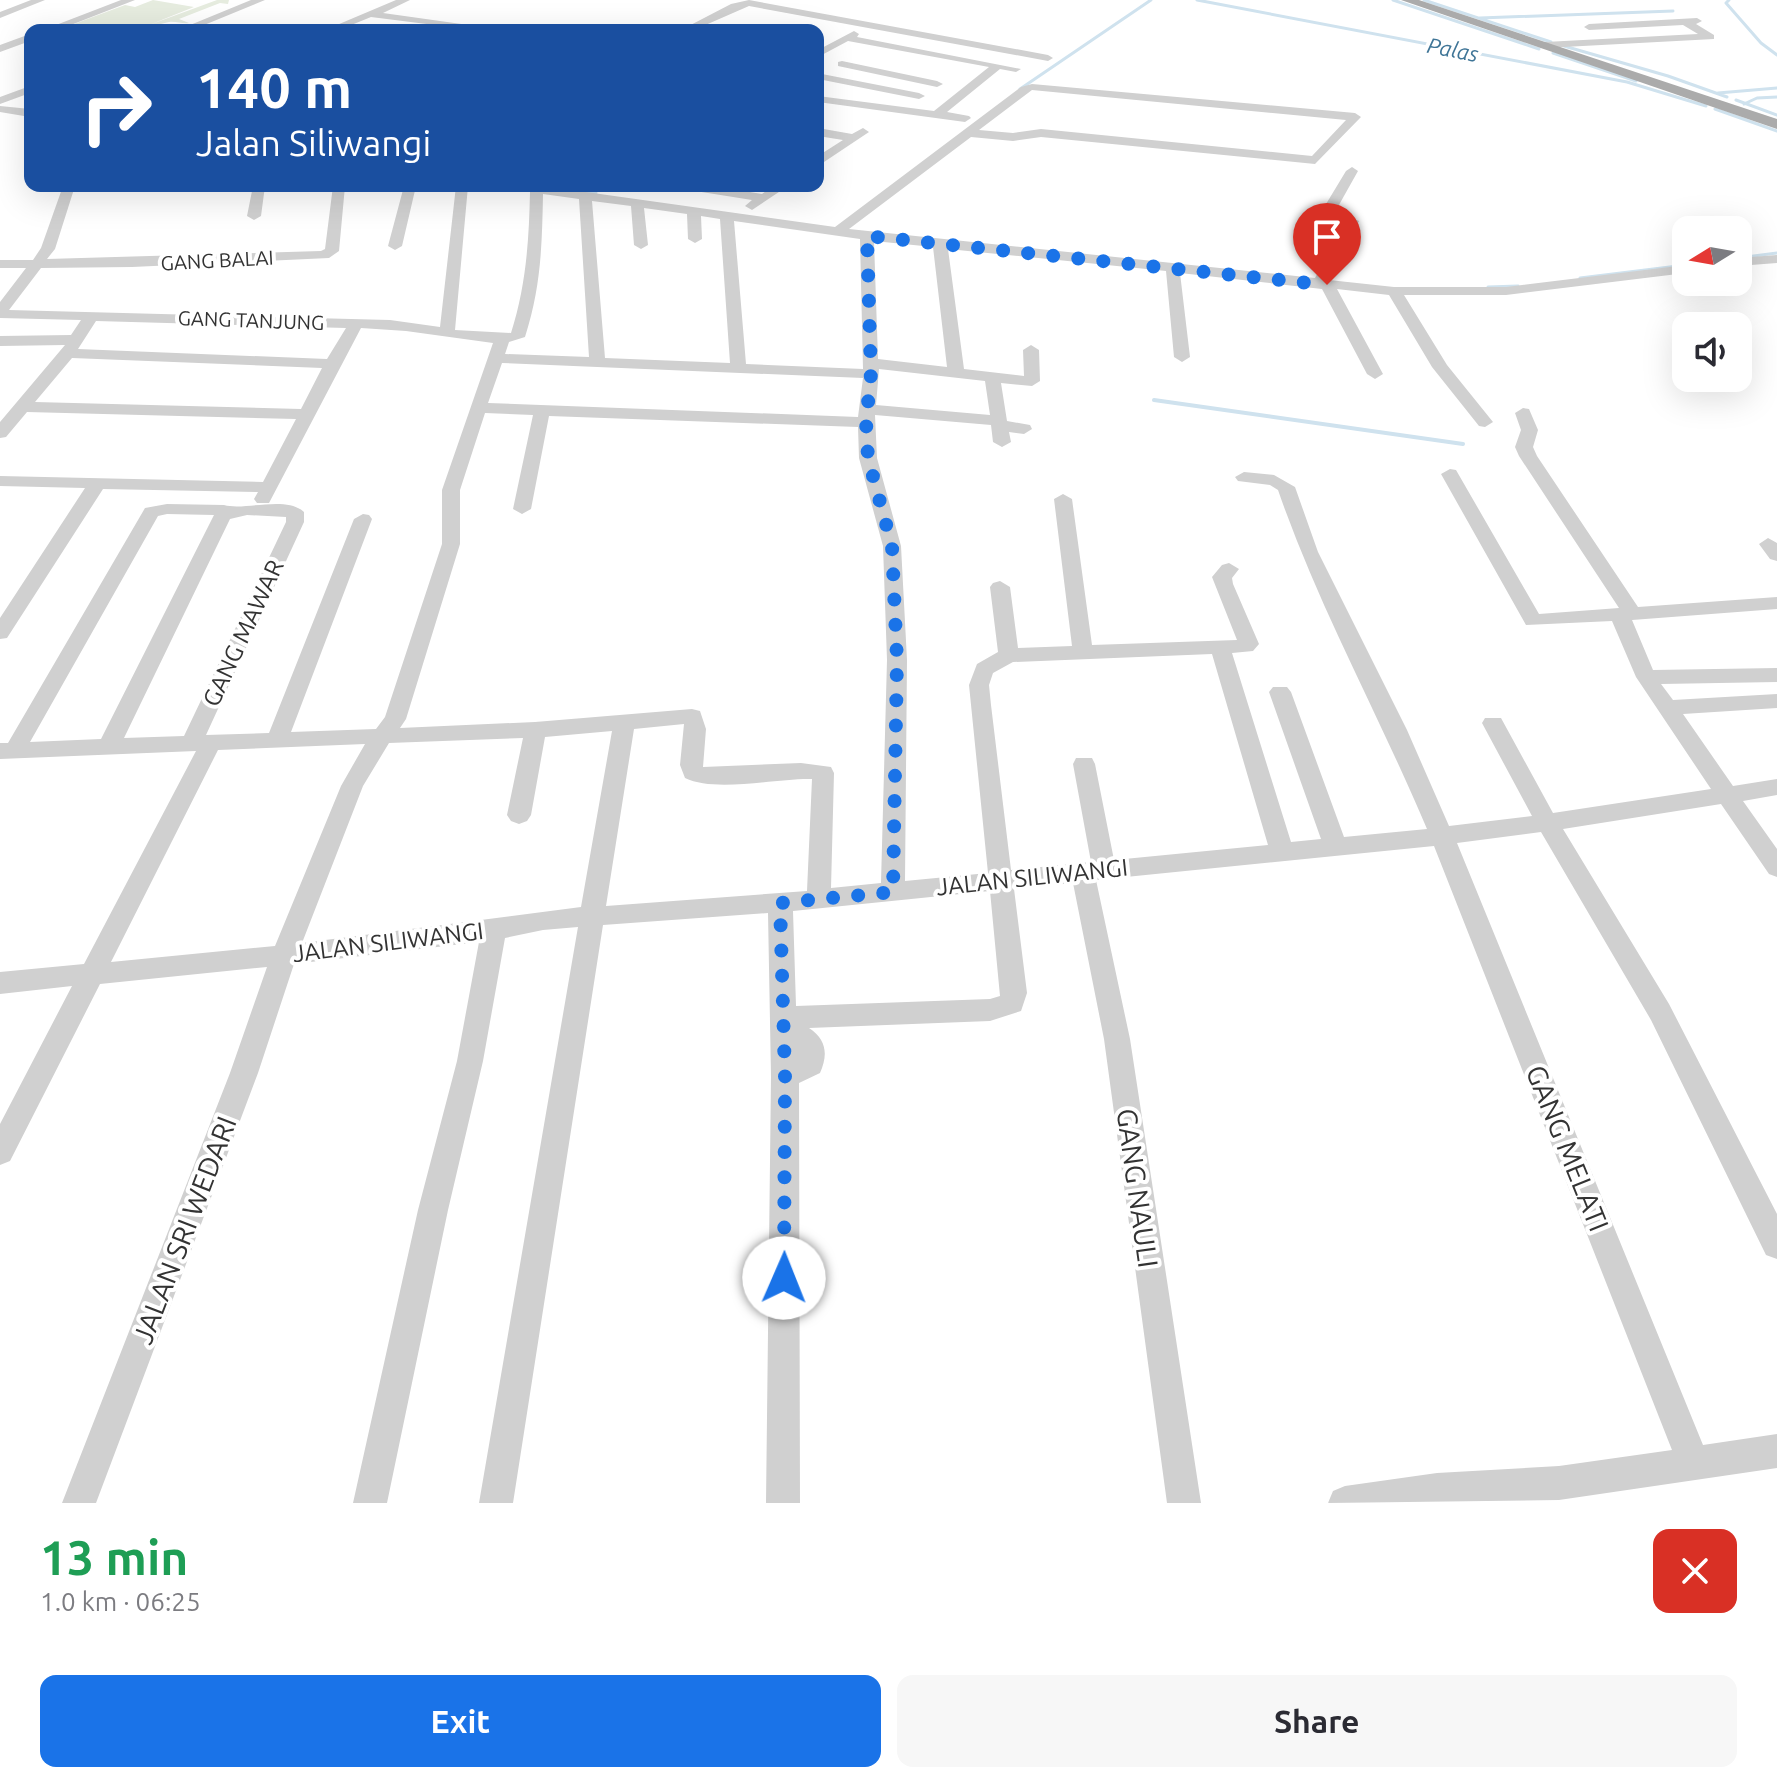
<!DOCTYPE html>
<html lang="en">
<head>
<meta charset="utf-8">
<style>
  :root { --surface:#fff; --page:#f7f7f7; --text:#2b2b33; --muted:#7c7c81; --accent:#1a73e8 }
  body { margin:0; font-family:Ubuntu,sans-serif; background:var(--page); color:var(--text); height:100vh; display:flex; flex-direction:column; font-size:30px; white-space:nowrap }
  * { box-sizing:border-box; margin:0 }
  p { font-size:26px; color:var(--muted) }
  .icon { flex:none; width:44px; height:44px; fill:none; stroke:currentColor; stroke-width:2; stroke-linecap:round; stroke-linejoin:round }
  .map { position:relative; height:1503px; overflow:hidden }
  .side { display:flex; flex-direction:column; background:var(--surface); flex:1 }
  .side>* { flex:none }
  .hud { position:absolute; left:24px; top:24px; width:800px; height:168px; border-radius:16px; box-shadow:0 8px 32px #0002; background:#1a4fa0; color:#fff; overflow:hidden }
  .needle { width:52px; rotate:259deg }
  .tools { position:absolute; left:1672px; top:216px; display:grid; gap:16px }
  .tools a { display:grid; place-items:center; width:80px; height:80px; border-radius:16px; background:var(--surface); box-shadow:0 8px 32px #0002; font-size:40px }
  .pin { position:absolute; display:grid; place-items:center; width:68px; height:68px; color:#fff; margin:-82px -34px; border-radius:50% 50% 50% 0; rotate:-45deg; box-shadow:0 0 8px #0007 }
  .pin .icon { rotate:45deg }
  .me { position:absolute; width:88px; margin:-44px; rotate:1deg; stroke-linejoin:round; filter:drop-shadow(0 0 6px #0008) }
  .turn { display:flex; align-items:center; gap:28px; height:168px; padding:0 40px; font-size:36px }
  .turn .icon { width:104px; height:104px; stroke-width:2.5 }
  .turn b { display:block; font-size:56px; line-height:68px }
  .round { display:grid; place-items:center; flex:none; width:84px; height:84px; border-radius:16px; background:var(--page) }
  .summary { display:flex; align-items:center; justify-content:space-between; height:136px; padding:0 40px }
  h1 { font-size:48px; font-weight:700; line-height:60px; color:#1e9e55 }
  .primary-button { display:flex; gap:16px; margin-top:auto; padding:16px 40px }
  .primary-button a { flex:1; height:92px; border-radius:16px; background:var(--accent); color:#fff; font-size:32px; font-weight:700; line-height:92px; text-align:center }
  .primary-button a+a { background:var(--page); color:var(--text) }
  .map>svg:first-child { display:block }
  .green { fill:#e6ecdf }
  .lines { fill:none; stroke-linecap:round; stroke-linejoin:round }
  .stream-far1 { stroke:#cfe2ee; stroke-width:3 }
  .stream { stroke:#cfe2ee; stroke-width:4 }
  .minor { fill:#d0d0d0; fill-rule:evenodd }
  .major { fill:#ababab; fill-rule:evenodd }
  .route { stroke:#1a73e8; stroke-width:14; stroke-dasharray:0 25.2 }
  .labels { text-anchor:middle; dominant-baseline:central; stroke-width:8; stroke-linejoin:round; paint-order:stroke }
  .far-street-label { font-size:20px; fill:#333; stroke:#fff }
  .far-water-label { font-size:22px; font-style:italic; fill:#3f7597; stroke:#fff }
  .street-label { font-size:24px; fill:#333; stroke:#fff }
  .near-street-label { font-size:28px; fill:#333; stroke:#fff }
</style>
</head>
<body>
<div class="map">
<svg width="1777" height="1503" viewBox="0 0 1777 1503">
  <rect width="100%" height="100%" fill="#fff"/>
  <path class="green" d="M153,0l41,7 -45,18 68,-25h12l-1,4 -8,-1 -41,16 10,4c-6,1 -14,-2 -20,-1 -12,2 -19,8 -32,8l6,-4 -10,4h-75l67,-25 10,2z"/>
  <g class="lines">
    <path class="stream-far1" d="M1197,0l430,82 79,24
      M1393,0l146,49
      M1424,0l127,42
      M1729,0l-3,3 35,40 16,12
      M1480,18l193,-7
      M1564,46l104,30 59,21
      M1553,53l83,28
      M1020,89l131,-89
      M1718,93l59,-5
      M1736,100l41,15
      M1744,104l13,-6 20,-1
      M1715,109l62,22
      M545,186l51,7
      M1738,258l39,-5
      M1580,278l106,-13
      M1488,287l30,-1"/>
    <path class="stream" d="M1154,400l309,44"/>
    <path class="minor" d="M31,0h14l-45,18v-6z
      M121,0h14l-77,30h-15z
      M251,0h14l-73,30h-14z
      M396,0h14l-27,13 121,17h-30l-103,-13 -32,13h-14z
      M749,0l299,55 5,3 -5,3 -299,-55 -55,24h-13l50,-26z
      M1697,18l5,3 -6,3 18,11v4l-169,9 -5,-3 5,-3 153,-8 -15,-9 -94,5 -5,-3 5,-3z
      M854,31l5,3 -2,3 164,32 -5,3 -16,-3 -53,43 22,4 2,2 -6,4 -147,-20v-6l116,15 55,-44 -141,-26 -30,16v-7z
      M30,34v7l-30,11v-7z
      M842,61l95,20 6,3 -6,3 -99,-21v-4z
      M822,74l97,19 6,3 -6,3 -101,-20v-4z
      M1032,84l323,29 6,4 -46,47 -274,-27 -28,4 -42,-4 -122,92 466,49 29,-55 -24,-9 26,-43 6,-4 6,4 -23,41 24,9 -30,59 65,7h112l180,-22v8l-180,22h-102l43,70 46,57 -8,5 -6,-1 -47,-59 -43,-72 -52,-6 46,85 -8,5 -8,-5 -45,-85 -142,-16 10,84 -8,5 -8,-5 -8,-86 -218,-22 16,120 60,7 -1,-26 8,-5 8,5 1,31 -8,5 -31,-3 6,38 23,4 2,4 -8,5 -15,-2 2,10 -9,5 -9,-5 -2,-17 -116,-10 2,43 24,88 6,114 -2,221 83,-8 -19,-188 8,-21 21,-12 -8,-65 3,-4 7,-2 10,6 8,61 54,-2 -18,-147 9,-5 9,5 20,146 145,-5 -25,-63 10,-12 7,-2 10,6 -7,9 1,6 26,60 -6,7 -21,2 59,189 30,-3 -52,-147 4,-5h14l4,5 53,145 83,-8c-48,-114 -109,-223 -149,-339l-8,-5 -32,-4 -3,-4 9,-5 30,3 21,12 23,65 89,178 42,96 83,-10 -50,-93 3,-5h16l52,95 158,-24 -75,-112 -24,-56 -86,4 -85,-151 9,-5 6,1 83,144 80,-6 -100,-152 -4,-9 6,-17 -6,-17 8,-5 6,1 9,21 -5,17 4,9 101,151 139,-10v12l-145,11 21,50 124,-2v14l-116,2 12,16 104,-6v14l-94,6 50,72 44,-7v16l-34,6 34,48v28l-8,-3 -48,-70 -158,25 106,175 108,210v45l-11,-4 -115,-235 -110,-188 -84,11 246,602 74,-11v34l-218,32 -231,3 5,-12 12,-5 92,-13 122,-7 113,-16 -238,-604 -338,34 34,159 71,464h-34l-63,-464 -31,-156 -59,6 13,104 -6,18 -31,10 -181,7c18,12 19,27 11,45l-21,10 1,420h-34l5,-427 -3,-163 -165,12 -90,578h-34l99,-576 -35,3 -38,8 -22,123 -35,149 -61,293h-34l65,-293 39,-149 22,-119 -185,22 -36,109 -162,430h-34l168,-430 37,-106 -167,17 -90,177 -10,4v-41l72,-138 -72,8v-22l84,-8 112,-213 -196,8v-16h8l137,-235 22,-4 57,1c21,6 62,-10 80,7v10l-98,213 63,-2 85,-214 9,-5 6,1 3,4 -81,213 85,-3 9,-12 57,-173v-54l51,-147 -87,-12 -45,-3 -92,175h-12l-3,-4 4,-7 -155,-3 -96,149 -7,1v-21l85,-130 -85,-2v-10l263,6 33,-63 -269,-7 -21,25 -6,1v-16l65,-77 -65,1v-10l71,-1 10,-15 -81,-2v-16l26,-34h-26v-8h33l8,-12 22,-62h12l-20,63 -8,10 274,-8 4,-2 8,-63h12l-6,65 -10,7 -197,9 -91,1 -32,42 381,10 50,7 16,-141h12l-13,144 56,3c15,-47 18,-92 19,-141l-20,-6h33l292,41 186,-140zM1032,90l314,30 -34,36 -271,-27 -28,4 -34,-3zM543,194l36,5 10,158 -84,-3 4,-12 16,-5c16,-50 17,-91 18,-143zM592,201l39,5 3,39 7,4 7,-4 -4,-37 43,6 1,25 7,4 7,-4 -1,-23 19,3 10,144 -125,-5zM734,221l126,18 3,130 -117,-5zM874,241l59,6 14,120 -69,-8zM96,321l250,7 -19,31 -249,-10zM72,358l250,10 -21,41 -266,-7zM502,363l361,15 -5,39 -370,-14zM879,369l106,12 5,34 -114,-10zM485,413l48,2 -20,94 9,5 9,-5 18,-93 309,11 1,31 24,88 4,114 -6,223 -50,5 3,-115 -3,-6 -30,-4 -98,4 3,-38 -6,-18 -8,-2 -157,13 -135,6 6,-9 54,-175v-54zM167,514l47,1 -113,224 -71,3 128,-226zM247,515l39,2v5l-102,214 -60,2 106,-219zM1212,654l56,191 -154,15 -19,-96 -3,-6h-16l-3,6 18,98 -80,8 -20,-165 -2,-20 4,-12 20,-11zM684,724l-4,41 5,13c31,15 91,0 127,1l-5,112 -201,15 28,-177zM612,731l-31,176 -279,36 61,-157 26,-43 134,-5 -16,77 4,6 8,3 8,-3 4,-6 14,-78zM365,744l-24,42 -66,160 -164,16 107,-212zM990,891l10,105 -10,3 -194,7 -3,-95z
      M30,86v7l-30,11v-7z
      M0,106l30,3v8l-30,-5z
      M818,128l34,6 11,-6 6,4 -51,34v-10l25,-16 -25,-4z
      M253,186h12l-4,30 -7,4 -7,-4z
      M404,186h12l-14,60 -7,4 -7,-4z
      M683,186h30l49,8 11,-8h15l-36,24 -7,-4 7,-6 -63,-10z
      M1777,255v8l-39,3v-8z
      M1768,538l9,5v18l-7,-2 -11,-15z"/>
    <path class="major" d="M1401,0h18l358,119v10z"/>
  </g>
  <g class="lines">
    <path class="route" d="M784,1278l1,-202 -5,-173 113,-11 4,-232 -5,-114 -24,-88 -2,-36 5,-48 -4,-138 460,49"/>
  </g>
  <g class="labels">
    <g class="far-street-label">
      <text transform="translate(217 260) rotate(-3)">GANG BALAI</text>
      <text transform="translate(251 320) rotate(2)">GANG TANJUNG</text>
    </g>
    <g class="far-water-label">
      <text transform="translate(1453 49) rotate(11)">Palas</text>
    </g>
    <g class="street-label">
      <text transform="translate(243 633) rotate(-65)">GANG MAWAR</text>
      <text transform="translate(1032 877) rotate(-6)">JALAN SILIWANGI</text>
      <text transform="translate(388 942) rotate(-7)">JALAN SILIWANGI</text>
    </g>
    <g class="near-street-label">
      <text transform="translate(1568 1148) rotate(68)">GANG MELATI</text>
      <text transform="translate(1138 1188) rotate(82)">GANG NAULI</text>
      <text transform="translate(184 1230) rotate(-69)">JALAN SRI WEDARI</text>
    </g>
  </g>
</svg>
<div class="tools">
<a><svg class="needle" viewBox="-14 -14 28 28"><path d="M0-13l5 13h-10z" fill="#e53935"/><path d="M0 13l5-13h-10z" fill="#7c7c81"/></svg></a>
<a><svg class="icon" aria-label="sound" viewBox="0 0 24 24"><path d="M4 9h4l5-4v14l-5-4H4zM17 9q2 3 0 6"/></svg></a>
</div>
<div class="pin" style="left:1327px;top:285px;background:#d93025"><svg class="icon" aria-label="arrive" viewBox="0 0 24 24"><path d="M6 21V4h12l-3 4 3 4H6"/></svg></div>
<svg class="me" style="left:784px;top:1278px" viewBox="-20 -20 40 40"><circle r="19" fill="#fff"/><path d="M0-13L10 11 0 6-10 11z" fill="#1a73e8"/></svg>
<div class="hud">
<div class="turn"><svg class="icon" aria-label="right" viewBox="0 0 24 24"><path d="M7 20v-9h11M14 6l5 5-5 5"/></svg><div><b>140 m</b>Jalan Siliwangi</div></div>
</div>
</div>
<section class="side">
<div class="summary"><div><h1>13 min</h1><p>1.0 km · 06:25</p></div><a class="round" style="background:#d93025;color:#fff"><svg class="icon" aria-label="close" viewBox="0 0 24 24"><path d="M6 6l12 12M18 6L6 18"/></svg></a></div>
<div class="primary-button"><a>Exit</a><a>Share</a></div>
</section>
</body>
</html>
